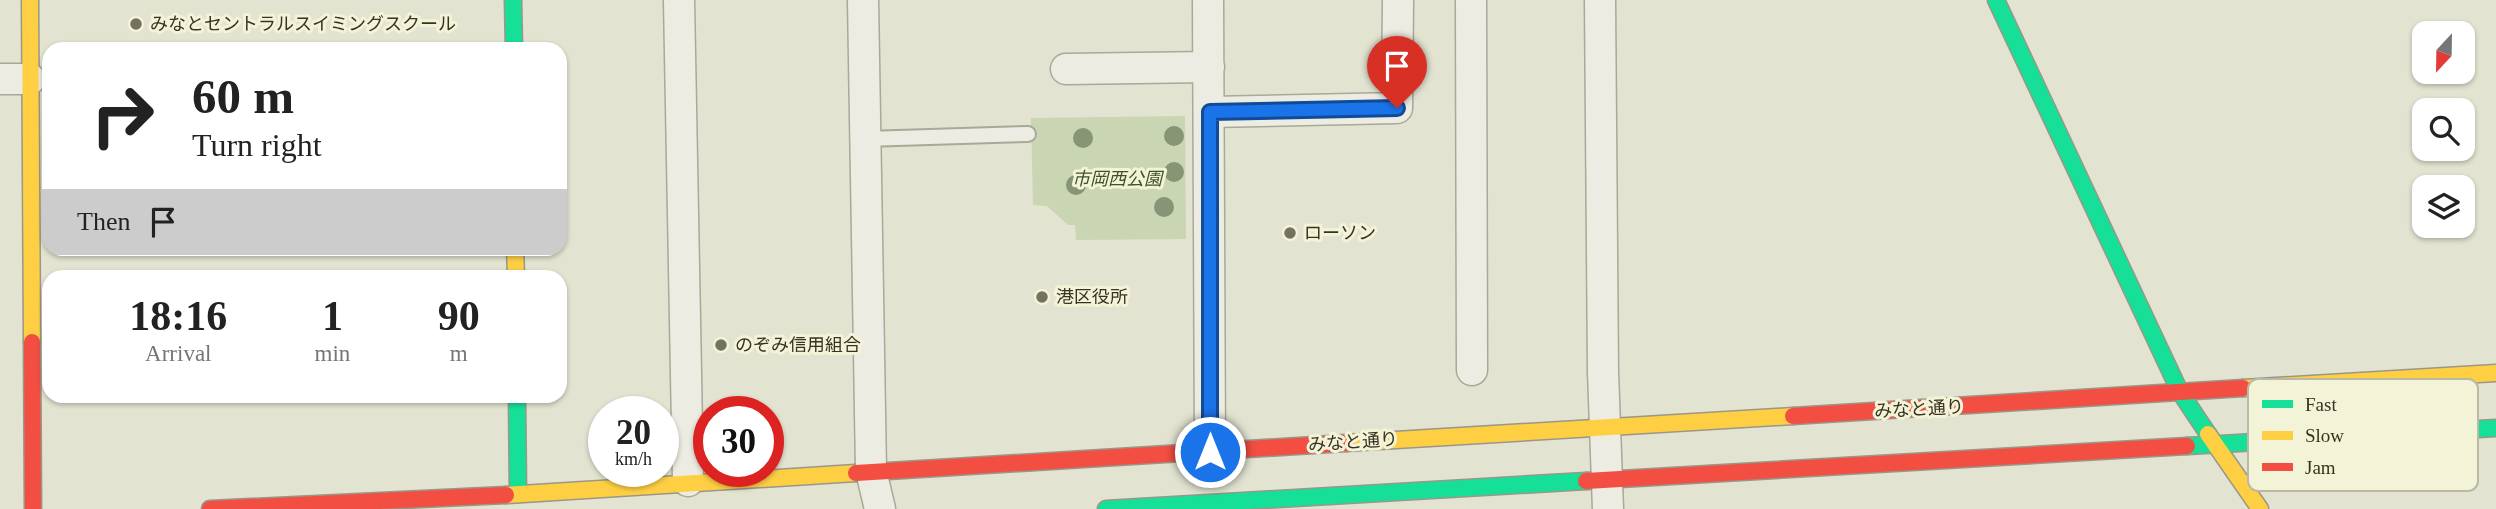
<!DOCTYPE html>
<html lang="en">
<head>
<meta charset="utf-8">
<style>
  :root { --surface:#fff; --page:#f2f2f2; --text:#222; --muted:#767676 }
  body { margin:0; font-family:"Times New Roman","Noto Sans JP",serif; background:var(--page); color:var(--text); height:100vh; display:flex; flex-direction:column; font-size:26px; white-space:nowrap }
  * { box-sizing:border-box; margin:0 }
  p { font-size:23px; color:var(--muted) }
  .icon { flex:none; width:38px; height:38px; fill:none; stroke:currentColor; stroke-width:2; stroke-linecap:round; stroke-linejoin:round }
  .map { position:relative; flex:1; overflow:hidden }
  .panel { position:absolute; left:42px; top:270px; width:525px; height:133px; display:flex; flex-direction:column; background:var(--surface); border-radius:21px; box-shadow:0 2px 5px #0004 }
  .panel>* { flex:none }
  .guide { position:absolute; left:42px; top:42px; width:525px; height:214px; border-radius:21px; box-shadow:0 2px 5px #0004; background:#fff; color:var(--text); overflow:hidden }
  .needle { width:46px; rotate:202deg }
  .buttons { position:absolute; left:2412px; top:21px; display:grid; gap:14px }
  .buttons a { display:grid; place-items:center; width:63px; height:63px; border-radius:14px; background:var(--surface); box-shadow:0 2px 5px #0004; font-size:35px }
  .speed { position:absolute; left:588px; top:396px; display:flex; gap:14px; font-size:35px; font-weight:700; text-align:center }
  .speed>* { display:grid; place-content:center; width:91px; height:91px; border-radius:50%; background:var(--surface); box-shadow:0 2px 5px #0004; line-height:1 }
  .speed small { font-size:18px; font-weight:400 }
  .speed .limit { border:10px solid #d22; background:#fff; color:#111 }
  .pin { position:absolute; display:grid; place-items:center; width:60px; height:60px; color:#fff; margin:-72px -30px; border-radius:50% 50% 50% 0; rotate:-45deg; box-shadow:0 0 7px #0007 }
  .pin .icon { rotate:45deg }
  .me { position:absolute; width:77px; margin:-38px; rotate:0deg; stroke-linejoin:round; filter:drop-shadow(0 0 5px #0008) }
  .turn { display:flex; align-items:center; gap:24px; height:147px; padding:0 35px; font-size:32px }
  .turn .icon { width:91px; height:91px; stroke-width:2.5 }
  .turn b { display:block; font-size:49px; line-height:60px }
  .then { display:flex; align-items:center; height:66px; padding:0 35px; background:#0003; gap:14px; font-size:26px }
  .eta { display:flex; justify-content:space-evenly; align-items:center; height:119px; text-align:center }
  .eta b { font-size:42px; font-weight:800; line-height:49px }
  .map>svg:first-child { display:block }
  .green { fill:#cad5b4 }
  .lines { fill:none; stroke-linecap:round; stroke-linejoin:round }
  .lane-casing { stroke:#a9a899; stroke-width:18 }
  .street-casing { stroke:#a9a899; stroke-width:33 }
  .fast-casing { stroke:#999789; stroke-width:19 }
  .slow-casing { stroke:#999789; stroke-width:19 }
  .jam-casing { stroke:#999789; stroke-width:19 }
  .lane { stroke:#ecece2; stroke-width:14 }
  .street { stroke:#ecece2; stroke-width:30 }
  .fast { stroke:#16e098; stroke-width:16 }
  .slow { stroke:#ffcf43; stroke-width:16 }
  .jam { stroke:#f24e42; stroke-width:16 }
  .tree { fill:#879475 }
  .route-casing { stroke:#114b97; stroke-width:18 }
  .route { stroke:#1a73e8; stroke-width:12 }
  .poi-dot { fill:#74715f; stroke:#f3f3d8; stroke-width:2.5 }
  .labels { text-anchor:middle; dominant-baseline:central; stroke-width:6; stroke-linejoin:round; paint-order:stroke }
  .poi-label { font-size:18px; fill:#383321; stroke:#f3f3d8; text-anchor:start }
  .park-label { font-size:18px; font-style:italic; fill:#3c532a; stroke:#f3f3d8 }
  .street-label { font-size:18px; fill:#383321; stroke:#f3f3d8 }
  .key { fill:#f3f3d8; stroke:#bbb9a1; stroke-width:2 }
  .key-label { font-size:19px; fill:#383321 }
</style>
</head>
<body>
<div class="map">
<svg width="2496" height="509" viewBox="0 0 2496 509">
  <rect width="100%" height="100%" fill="#e3e3d1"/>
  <path class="green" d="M1185,116l1,123 -110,1 -1,-15h-7l-21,-19 -14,-1 -2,-87z"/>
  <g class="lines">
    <g class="lane-casing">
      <path id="lane" d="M865,139l163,-5"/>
    </g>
    <g class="street-casing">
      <path id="street" d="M679,0l9,481
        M863,0l8,471 9,38
        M1208,0l2,452
        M1471,0l1,370
        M1600,0l3,372 5,137
        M1066,69l143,-2
        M0,79h30
        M1210,112l187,-4 1,-108"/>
    </g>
    <g class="fast-casing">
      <path id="fast" d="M513,0l1,49
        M1996,0l184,392 28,42
        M517,396l1,98
        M2187,446l309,-18
        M1106,509l480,-28"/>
    </g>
    <g class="slow-casing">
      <path id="slow" d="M30,0l2,342
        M515,248l1,28
        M2243,388l253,-15
        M2208,434l52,75
        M1346,443l447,-27
        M506,495l350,-22"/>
    </g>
    <g class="jam-casing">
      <path id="jam" d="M32,342l1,167
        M1793,416l450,-28
        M856,473l490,-30
        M1586,481l601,-35
        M210,509l296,-14"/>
    </g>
    <use href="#lane" class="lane"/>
    <use href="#street" class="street"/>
    <use href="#fast" class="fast"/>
    <use href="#slow" class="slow"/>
    <use href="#jam" class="jam"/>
  </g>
  <g class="tree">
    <circle cx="1174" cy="136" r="10"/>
    <circle cx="1083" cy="138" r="10"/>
    <circle cx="1174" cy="172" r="10"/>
    <circle cx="1076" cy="185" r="10"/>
    <circle cx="1164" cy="207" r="10"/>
  </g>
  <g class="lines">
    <g class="route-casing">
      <path id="route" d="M1210,452v-340l187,-4"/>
    </g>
    <use href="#route" class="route"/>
  </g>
  <g class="poi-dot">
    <circle cx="136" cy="24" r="7"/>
    <circle cx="1290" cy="233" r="7"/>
    <circle cx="1042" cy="297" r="7"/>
    <circle cx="721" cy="345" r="7"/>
  </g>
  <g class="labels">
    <g class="poi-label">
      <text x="150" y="24">みなとセントラルスイミングスクール</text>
      <text x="1304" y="233">ローソン</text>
      <text x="1056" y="297">港区役所</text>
      <text x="735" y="345">のぞみ信用組合</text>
    </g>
    <g class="park-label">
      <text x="1117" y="179">市岡西公園</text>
    </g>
    <g class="street-label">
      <text transform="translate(1919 409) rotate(-3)">みなと通り</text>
      <text transform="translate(1353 442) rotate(-4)">みなと通り</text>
    </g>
  </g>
  <rect x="2248" y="379" width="230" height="112" rx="10" class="key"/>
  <rect x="2262" y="400" width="31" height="8" fill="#16e098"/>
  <rect x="2262" y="431" width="31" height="9" fill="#ffcf43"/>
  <rect x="2262" y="463" width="31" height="8" fill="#f24e42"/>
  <g class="key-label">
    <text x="2305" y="411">Fast</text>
    <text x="2305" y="442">Slow</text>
    <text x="2305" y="474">Jam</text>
  </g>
</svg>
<div class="buttons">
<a><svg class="needle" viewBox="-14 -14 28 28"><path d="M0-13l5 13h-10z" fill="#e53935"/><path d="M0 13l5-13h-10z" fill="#767676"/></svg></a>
<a><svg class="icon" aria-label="search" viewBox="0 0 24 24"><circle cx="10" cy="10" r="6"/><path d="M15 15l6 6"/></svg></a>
<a><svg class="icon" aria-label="layers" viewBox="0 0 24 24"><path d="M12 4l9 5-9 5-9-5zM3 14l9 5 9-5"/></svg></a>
</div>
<div class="speed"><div>20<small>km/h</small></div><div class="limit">30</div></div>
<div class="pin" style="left:1397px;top:108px;background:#d93025"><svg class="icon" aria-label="arrive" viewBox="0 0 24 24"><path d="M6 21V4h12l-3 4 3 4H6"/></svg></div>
<svg class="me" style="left:1210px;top:452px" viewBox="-20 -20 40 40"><circle r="17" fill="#1a73e8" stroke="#fff" stroke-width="3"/><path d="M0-11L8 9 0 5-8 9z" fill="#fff"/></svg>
<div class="guide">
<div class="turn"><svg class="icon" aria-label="right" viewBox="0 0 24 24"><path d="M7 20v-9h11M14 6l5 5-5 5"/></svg><div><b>60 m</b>Turn right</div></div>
<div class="then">Then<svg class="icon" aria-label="arrive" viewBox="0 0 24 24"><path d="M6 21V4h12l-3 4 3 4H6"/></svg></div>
</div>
<section class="panel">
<div class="eta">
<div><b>18:16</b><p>Arrival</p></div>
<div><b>1</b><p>min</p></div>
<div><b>90</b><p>m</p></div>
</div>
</section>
</div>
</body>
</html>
